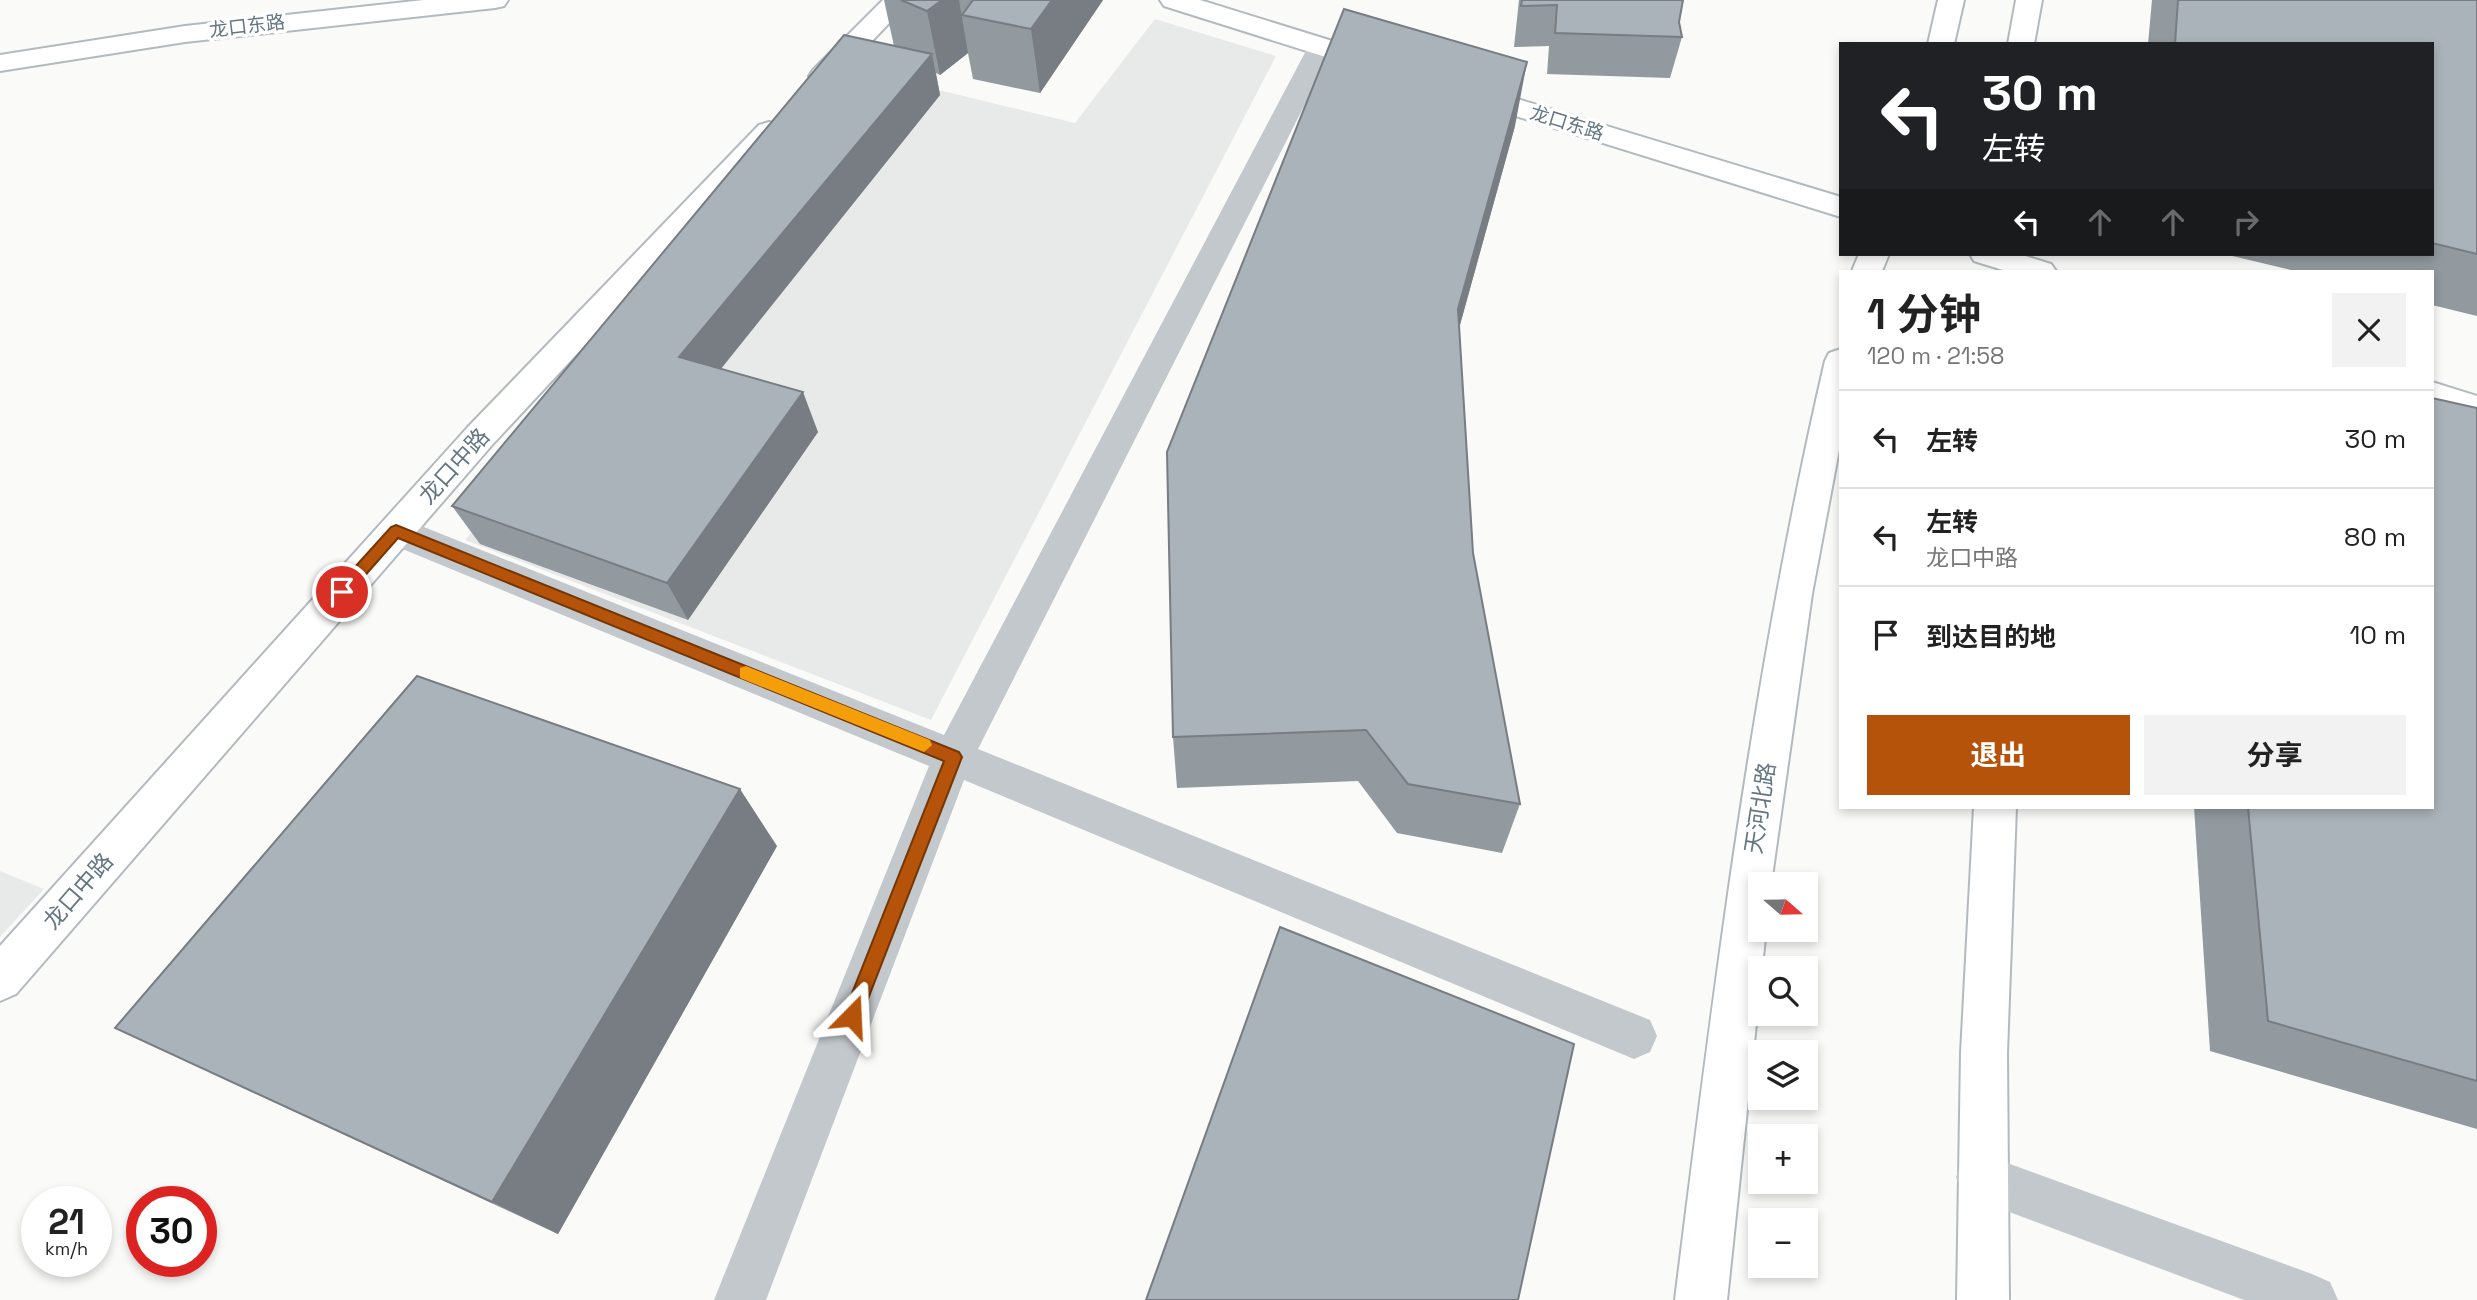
<!DOCTYPE html>
<html lang="zh">
<head>
<meta charset="utf-8">
<style>
  :root { --surface:#fff; --page:#f2f2f2; --text:#222; --muted:#767676; --line:#e0e0e0; --accent:#b45309 }
  body { margin:0; font-family:"Space Grotesk","Noto Sans SC",sans-serif; background:var(--page); color:var(--text); height:100vh; display:flex; flex-direction:column; font-size:26px; white-space:nowrap }
  * { box-sizing:border-box; margin:0 }
  p { font-size:23px; color:var(--muted) }
  .icon { flex:none; width:38px; height:38px; fill:none; stroke:currentColor; stroke-width:2; stroke-linecap:round; stroke-linejoin:round }
  .map { position:relative; flex:1; overflow:hidden }
  .drawer { position:absolute; left:1839px; top:270px; width:595px; height:539px; display:flex; flex-direction:column; background:var(--surface); border-radius:0px; box-shadow:0 4px 10px #0003 }
  .drawer>* { flex:none }
  .hud { position:absolute; left:1839px; top:42px; width:595px; height:214px; border-radius:0px; box-shadow:0 4px 10px #0003; background:#202124; color:#fff; overflow:hidden }
  .needle { width:46px; rotate:110deg }
  .fabs { position:absolute; left:1748px; top:872px; display:grid; gap:14px }
  .fabs a { display:grid; place-items:center; width:70px; height:70px; border-radius:0px; background:var(--surface); box-shadow:0 4px 10px #0003; font-size:35px }
  .speed { position:absolute; left:21px; top:1186px; display:flex; gap:14px; font-size:35px; font-weight:700; text-align:center }
  .speed>* { display:grid; place-content:center; width:91px; height:91px; border-radius:50%; background:var(--surface); box-shadow:0 4px 10px #0003; line-height:1 }
  .speed small { font-size:18px; font-weight:400 }
  .speed .limit { border:10px solid #d22; background:#fff; color:#111 }
  .pin { position:absolute; display:grid; place-items:center; width:60px; height:60px; color:#fff; margin:-30px; border:4px solid #fff; border-radius:50%; box-shadow:0 2px 7px #0007 }
  .me { position:absolute; width:77px; margin:-38px; rotate:21deg; stroke-linejoin:round; filter:drop-shadow(0 0 5px #0008) }
  .turn { display:flex; align-items:center; gap:24px; height:147px; padding:0 28px; font-size:32px }
  .turn .icon { width:91px; height:91px; stroke-width:2.5 }
  .turn b { display:block; font-size:49px; line-height:60px }
  .lanes { display:flex; align-items:center; height:66px; padding:0 28px; background:#0003; justify-content:center; gap:35px; direction:ltr }
  .lanes .off { opacity:.35 }
  .round { display:grid; place-items:center; flex:none; width:74px; height:74px; border-radius:0px; background:var(--page) }
  .overview { display:flex; align-items:center; justify-content:space-between; height:119px; padding:0 28px }
  h1 { font-size:42px; font-weight:700; line-height:52px }
  .action { display:flex; gap:14px; margin-top:auto; padding:14px 28px }
  .action a { flex:1; height:80px; border-radius:0px; background:var(--accent); color:#fff; font-size:28px; font-weight:700; line-height:80px; text-align:center }
  .action a+a { background:var(--page); color:var(--text) }
  ul { padding:0; list-style:none }
  li { display:flex; align-items:center; gap:21px; height:98px; padding:0 28px; border-top:2px solid var(--line) }
  li div { flex:1 }
  li b { display:block; font-size:26px }
  li em { font-style:normal }
  .map>svg:first-child { display:block }
  .built { fill:#e8e9e9 }
  .lines { fill:none; stroke-linecap:round; stroke-linejoin:round }
  .secondary-casing { stroke:#b3babf; stroke-width:4 }
  .street { fill:#c3c8cc; fill-rule:evenodd }
  .secondary { fill:#fff; fill-rule:evenodd }
  .wall { fill:#929a9f }
  .shaded-wall { fill:#777d82 }
  .building { fill:#aab3b9; stroke:#777d82; stroke-width:2 }
  .route { fill:#b45309; stroke:#753606; stroke-width:2 }
  .slow { fill:#f59e0b }
  .labels { text-anchor:middle; dominant-baseline:central; stroke-width:7; stroke-linejoin:round; paint-order:stroke }
  .far-street-label { font-size:19px; fill:#657683; stroke:#fff }
  .street-label { font-size:23px; fill:#657683; stroke:#fff }
</style>
</head>
<body>
<div class="map">
<svg width="2477" height="1300" viewBox="0 0 2477 1300">
  <rect width="100%" height="100%" fill="#fafaf8"/>
  <path class="built" d="M1155,19l121,37 -345,664 -466,-180 387,-471 223,54z
    M0,871l44,18 -44,48z"/>
  <g class="lines">
    <g class="secondary-casing">
      <path id="secondary" d="M424,0h84l-4,6 -9,2 -310,34 -185,29v-16l185,-29z
        M883,0h28l-78,82h-20l-4,-6 4,-6z
        M1160,0h40l187,58 4,6 -4,6h-20l-203,-64z
        M1938,0h26l-10,44h-26z
        M2016,0h26l-8,44h-26z
        M1468,84l373,113v20l-383,-119 -4,-6 4,-6z
        M769,122l10,3 4,6 -4,6 -287,308 -476,549 -16,7v-55l468,-519 291,-302z
        M1859,254h30l-7,17h-30z
        M1970,254h49l32,10 5,7h-50l-32,-10z
        M1841,349v90l-29,155 -41,290h-11v45h6l-39,371h-52c39,-315 78,-629 150,-939l4,-8z
        M2432,382l45,14v24l-45,-14z
        M1974,807h42l-9,246 2,247h-52l4,-247z"/>
    </g>
    <path class="street" d="M1321,39l10,2 3,6 -356,702 672,271 7,16 -7,16 -16,7 -670,-279 -198,520h-52l215,-534 -546,-225 -5,-10 5,-10 13,-4 13,4 535,214 364,-688 3,-6z
      M1980,1153l332,121 18,8 8,18h-94l-264,-99 -17,-7 -7,-17 7,-17z"/>
    <use href="#secondary" class="secondary"/>
  </g>
  <path class="wall" d="M884,0h219l-63,93 -67,-14 -5,-26 -28,22 -4,-2 4,22 -219,274 97,63 -130,188 -208,-76 -28,-38 442,-460z
    M1519,0h164l-4,22 3,15 -12,41 -123,-4 2,-28 -35,1z
    M2152,0h325v316l-45,-11v-34h-137l-71,-17h208v-210h-284z
    M1515,126l-56,202 14,225 47,251 -18,49 -105,-20 -39,-52 -181,7 -4,-51z
    M2477,408v721l-267,-78 -16,-244h238z
    M777,846l-219,388 -443,-206z"/>
  <path class="shaded-wall" d="M942,0h17l9,53 -28,22 -13,-64z
    M1052,0h51l-63,93 -9,-64z
    M932,54l8,41 -242,302 -19,-40z
    M1527,62l-12,64 -68,246 11,-63z
    M803,392l15,40 -130,188 -21,-37z
    M740,789l37,57 -219,388 -66,-32z"/>
  <path class="building" d="M901,0h41l-15,11z
    M973,0h79l-21,29 -69,-14z
    M1522,0h161l-4,22 3,15 -127,-4 2,-28 -36,1z
    M2178,0h299v254l-45,-11v-199h-257z
    M1344,9l183,53 -69,247 15,244 47,251 -112,-20 -42,-54 -193,7 -6,-285z
    M844,35l88,19 -253,303 124,35 -136,191 -215,-77z
    M2432,398l45,10v673l-209,-60 -20,-214h184z
    M417,676l323,113 -248,413 -377,-174z
    M1280,927l294,117 -56,256h-372z"/>
  <path class="route" d="M396,525l563,227 3,5 -103,265 -7,3 -7,-3 -2,-6 101,-255 -546,-223 -51,58h-11v-8l55,-61z"/>
  <path class="slow" d="M746,666l184,74 2,5 -8,7 -184,-74v-10z"/>
  <g class="labels">
    <g class="far-street-label">
      <text transform="translate(247 26) rotate(-7)">龙口东路</text>
      <text transform="translate(1567 123) rotate(17)">龙口东路</text>
    </g>
    <g class="street-label">
      <text transform="translate(454 466) rotate(-48)">龙口中路</text>
      <text transform="translate(1760 808) rotate(-81)">天河北路</text>
      <text transform="translate(78 891) rotate(-49)">龙口中路</text>
    </g>
  </g>
</svg>
<div class="fabs">
<a><svg class="needle" viewBox="-14 -14 28 28"><path d="M0-13l5 13h-10z" fill="#e53935"/><path d="M0 13l5-13h-10z" fill="#767676"/></svg></a>
<a><svg class="icon" aria-label="search" viewBox="0 0 24 24"><circle cx="10" cy="10" r="6"/><path d="M15 15l6 6"/></svg></a>
<a><svg class="icon" aria-label="layers" viewBox="0 0 24 24"><path d="M12 4l9 5-9 5-9-5zM3 14l9 5 9-5"/></svg></a>
<a>+</a>
<a>−</a>
</div>
<div class="speed"><div>21<small>km/h</small></div><div class="limit">30</div></div>
<div class="pin" style="left:342px;top:592px;background:#d93025"><svg class="icon" aria-label="arrive" viewBox="0 0 24 24"><path d="M6 21V4h12l-3 4 3 4H6"/></svg></div>
<svg class="me" style="left:852px;top:1016px" viewBox="-20 -20 40 40"><path d="M0-17L14 15 0 8-14 15z" fill="#b45309" stroke="#fff" stroke-width="4"/></svg>
<div class="hud">
<div class="turn"><svg class="icon" aria-label="left" viewBox="0 0 24 24"><path d="M17 20v-9H6M10 6l-5 5 5 5"/></svg><div><b>30 m</b>左转</div></div>
<div class="lanes"><svg class="icon" aria-label="left" viewBox="0 0 24 24"><path d="M17 20v-9H6M10 6l-5 5 5 5"/></svg><svg class="icon off" aria-label="ahead" viewBox="0 0 24 24"><path d="M12 20V5M6 11l6-6 6 6"/></svg><svg class="icon off" aria-label="ahead" viewBox="0 0 24 24"><path d="M12 20V5M6 11l6-6 6 6"/></svg><svg class="icon off" aria-label="right" viewBox="0 0 24 24"><path d="M7 20v-9h11M14 6l5 5-5 5"/></svg></div>
</div>
<section class="drawer">
<div class="overview"><div><h1>1 分钟</h1><p>120 m · 21:58</p></div><a class="round"><svg class="icon" aria-label="close" viewBox="0 0 24 24"><path d="M6 6l12 12M18 6L6 18"/></svg></a></div>
<ul>
<li><svg class="icon" aria-label="left" viewBox="0 0 24 24"><path d="M17 20v-9H6M10 6l-5 5 5 5"/></svg><div><b>左转</b></div><em>30 m</em></li>
<li><svg class="icon" aria-label="left" viewBox="0 0 24 24"><path d="M17 20v-9H6M10 6l-5 5 5 5"/></svg><div><b>左转</b><p>龙口中路</p></div><em>80 m</em></li>
<li><svg class="icon" aria-label="arrive" viewBox="0 0 24 24"><path d="M6 21V4h12l-3 4 3 4H6"/></svg><div><b>到达目的地</b></div><em>10 m</em></li>
</ul>
<div class="action"><a>退出</a><a>分享</a></div>
</section>
</div>
</body>
</html>
